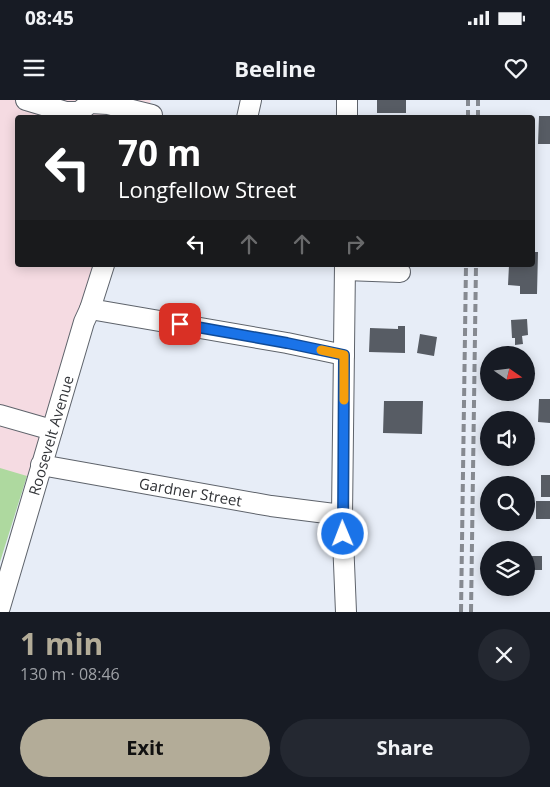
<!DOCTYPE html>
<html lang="en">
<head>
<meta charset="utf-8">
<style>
  :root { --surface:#171b24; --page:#242831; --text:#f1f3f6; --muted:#9ea1a6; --accent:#b3ac98 }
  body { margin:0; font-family:"Open Sans",sans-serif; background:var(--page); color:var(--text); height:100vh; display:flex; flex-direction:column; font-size:19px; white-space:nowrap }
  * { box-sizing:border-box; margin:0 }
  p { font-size:16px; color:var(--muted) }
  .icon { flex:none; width:28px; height:28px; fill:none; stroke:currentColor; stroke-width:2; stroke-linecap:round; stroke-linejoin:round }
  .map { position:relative; height:512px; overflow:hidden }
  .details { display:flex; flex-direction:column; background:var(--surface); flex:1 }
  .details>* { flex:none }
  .hud { position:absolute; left:15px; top:15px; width:520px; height:152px; border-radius:5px; box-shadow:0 2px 12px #0003; background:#202124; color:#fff; overflow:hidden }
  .needle { width:32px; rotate:104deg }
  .tools { position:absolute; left:480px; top:246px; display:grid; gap:10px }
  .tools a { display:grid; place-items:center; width:55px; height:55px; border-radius:50%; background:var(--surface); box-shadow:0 2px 12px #0003; font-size:25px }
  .pin { position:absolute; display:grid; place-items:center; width:42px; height:42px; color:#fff; margin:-21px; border-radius:10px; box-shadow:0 2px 8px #0006 }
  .me { position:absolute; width:55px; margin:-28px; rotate:359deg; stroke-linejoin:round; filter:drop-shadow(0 0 4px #0008) }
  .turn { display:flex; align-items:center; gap:18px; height:105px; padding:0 20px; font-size:22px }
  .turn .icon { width:65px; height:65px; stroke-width:2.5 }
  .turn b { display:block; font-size:35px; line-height:42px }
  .lanes { display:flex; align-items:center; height:48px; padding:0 20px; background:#0003; justify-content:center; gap:25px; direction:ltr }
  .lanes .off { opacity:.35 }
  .round { display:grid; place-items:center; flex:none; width:52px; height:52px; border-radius:26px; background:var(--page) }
  .summary { display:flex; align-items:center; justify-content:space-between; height:85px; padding:0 20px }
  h1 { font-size:30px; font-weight:700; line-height:38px; color:var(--accent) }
  .cta { display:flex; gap:10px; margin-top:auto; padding:10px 20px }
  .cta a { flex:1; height:58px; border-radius:30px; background:var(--accent); color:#111; font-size:20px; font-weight:700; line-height:58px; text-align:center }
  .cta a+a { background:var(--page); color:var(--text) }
  .status { display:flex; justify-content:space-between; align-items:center; height:35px; padding:0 25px; background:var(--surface); direction:ltr }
  .status svg { height:14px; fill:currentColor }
  header { display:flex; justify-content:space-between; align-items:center; height:65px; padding:0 20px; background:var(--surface); font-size:22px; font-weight:700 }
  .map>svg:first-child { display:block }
  .industrial { fill:#f5dbe2 }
  .green { fill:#aed99f }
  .building { fill:#575c64 }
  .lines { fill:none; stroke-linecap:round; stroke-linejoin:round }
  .minor-casing { stroke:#5e636b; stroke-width:22 }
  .minor { stroke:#fff; stroke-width:20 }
  .rail { stroke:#868a91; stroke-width:4; stroke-dasharray:8 4; stroke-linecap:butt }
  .route-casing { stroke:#114b97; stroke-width:12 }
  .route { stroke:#1a73e8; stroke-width:9 }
  .slow { stroke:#f59e0b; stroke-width:9 }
  .labels { text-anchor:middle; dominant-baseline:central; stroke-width:5; stroke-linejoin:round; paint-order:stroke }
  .street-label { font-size:15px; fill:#323438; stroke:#f8fafe }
</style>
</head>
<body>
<div class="status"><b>08:45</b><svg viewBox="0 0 49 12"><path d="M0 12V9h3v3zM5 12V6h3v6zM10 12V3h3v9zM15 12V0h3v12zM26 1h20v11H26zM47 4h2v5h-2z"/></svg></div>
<header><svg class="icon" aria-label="menu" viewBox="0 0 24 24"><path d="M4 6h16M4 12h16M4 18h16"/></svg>Beeline<svg class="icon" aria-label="heart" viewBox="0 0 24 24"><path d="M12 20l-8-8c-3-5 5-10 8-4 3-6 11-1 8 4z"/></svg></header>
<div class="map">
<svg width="550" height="512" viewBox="0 0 550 512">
  <rect width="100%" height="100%" fill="#e7edf7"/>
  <path class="industrial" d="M0,0h151l-6,17 -127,1v147h82l-64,215 -36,-11z"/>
  <path class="green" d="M0,368l27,8 -27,86z"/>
  <path class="building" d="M377,0h29v13h-29z
    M539,16h11v28h-12z
    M532,152h6l-1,42h-17v-8l-12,-1 1,-20h23z
    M527,219l1,16 -6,1 1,8 -8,1v-7h-3l-1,-18z
    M398,226h7v27l-36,-1 1,-24 28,1z
    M420,234l17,3 -3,19 -17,-3z
    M539,299h11v24l-12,-1z
    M384,301h39l-1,33 -39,-1z
    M541,375h9v22h-9z
    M536,401h14v18h-14z
    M526,456h16v14h-16z"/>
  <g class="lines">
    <g class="minor-casing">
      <g id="minor">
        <path d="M26,0l40,12h13l11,-9 18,1 44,11"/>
        <path d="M247,18l4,-18"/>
        <path d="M347,18v-18"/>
        <path d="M345,165l-3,250 4,97"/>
        <path d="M345,170l55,2"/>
        <path d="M90,209l197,34 57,12"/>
        <path d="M0,315l52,15"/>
        <path id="s1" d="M41,365l230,41 71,9"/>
        <path id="s2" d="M0,507l84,-285 6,-13 14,-44"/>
      </g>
    </g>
    <use href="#minor" class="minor"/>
    <path class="rail" d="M468,18v-18
      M478,18v-18
      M461,512l5,-347
      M471,512l5,-347"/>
  </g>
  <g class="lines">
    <g class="route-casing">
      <path id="route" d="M180,224l107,19 57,12 -1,179"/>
    </g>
    <use href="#route" class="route"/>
    <path class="slow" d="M321,250l23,5v45"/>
  </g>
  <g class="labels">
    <g class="street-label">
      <text stroke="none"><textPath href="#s2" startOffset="179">Roosevelt Avenue</textPath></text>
      <text stroke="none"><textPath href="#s1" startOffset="152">Gardner Street</textPath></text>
    </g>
  </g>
</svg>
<div class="tools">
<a><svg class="needle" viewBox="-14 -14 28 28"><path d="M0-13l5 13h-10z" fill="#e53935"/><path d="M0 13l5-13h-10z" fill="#9ea1a6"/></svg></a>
<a><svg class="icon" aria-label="sound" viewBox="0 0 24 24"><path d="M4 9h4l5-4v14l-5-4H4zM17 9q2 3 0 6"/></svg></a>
<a><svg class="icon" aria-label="search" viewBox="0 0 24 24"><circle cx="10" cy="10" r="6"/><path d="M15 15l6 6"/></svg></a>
<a><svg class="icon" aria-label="layers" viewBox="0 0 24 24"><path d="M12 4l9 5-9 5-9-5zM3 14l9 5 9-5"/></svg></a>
</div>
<div class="pin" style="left:180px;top:224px;background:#d93025"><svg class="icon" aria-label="arrive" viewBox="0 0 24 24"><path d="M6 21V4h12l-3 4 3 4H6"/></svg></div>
<svg class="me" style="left:343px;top:434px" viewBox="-20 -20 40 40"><circle r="17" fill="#1a73e8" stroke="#fff" stroke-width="3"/><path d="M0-11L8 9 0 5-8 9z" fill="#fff"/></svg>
<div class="hud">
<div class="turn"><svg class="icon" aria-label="left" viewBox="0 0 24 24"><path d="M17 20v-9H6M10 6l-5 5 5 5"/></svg><div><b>70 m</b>Longfellow Street</div></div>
<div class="lanes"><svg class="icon" aria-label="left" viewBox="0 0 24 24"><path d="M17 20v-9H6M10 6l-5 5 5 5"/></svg><svg class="icon off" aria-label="ahead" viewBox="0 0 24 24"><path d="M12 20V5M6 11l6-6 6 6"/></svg><svg class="icon off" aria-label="ahead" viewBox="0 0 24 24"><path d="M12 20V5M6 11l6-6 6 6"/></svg><svg class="icon off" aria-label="right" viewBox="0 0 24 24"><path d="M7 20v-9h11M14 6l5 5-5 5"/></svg></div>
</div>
</div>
<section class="details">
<div class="summary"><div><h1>1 min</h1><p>130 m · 08:46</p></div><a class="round"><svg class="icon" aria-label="close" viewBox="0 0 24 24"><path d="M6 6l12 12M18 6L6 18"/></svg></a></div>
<div class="cta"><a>Exit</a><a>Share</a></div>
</section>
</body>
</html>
